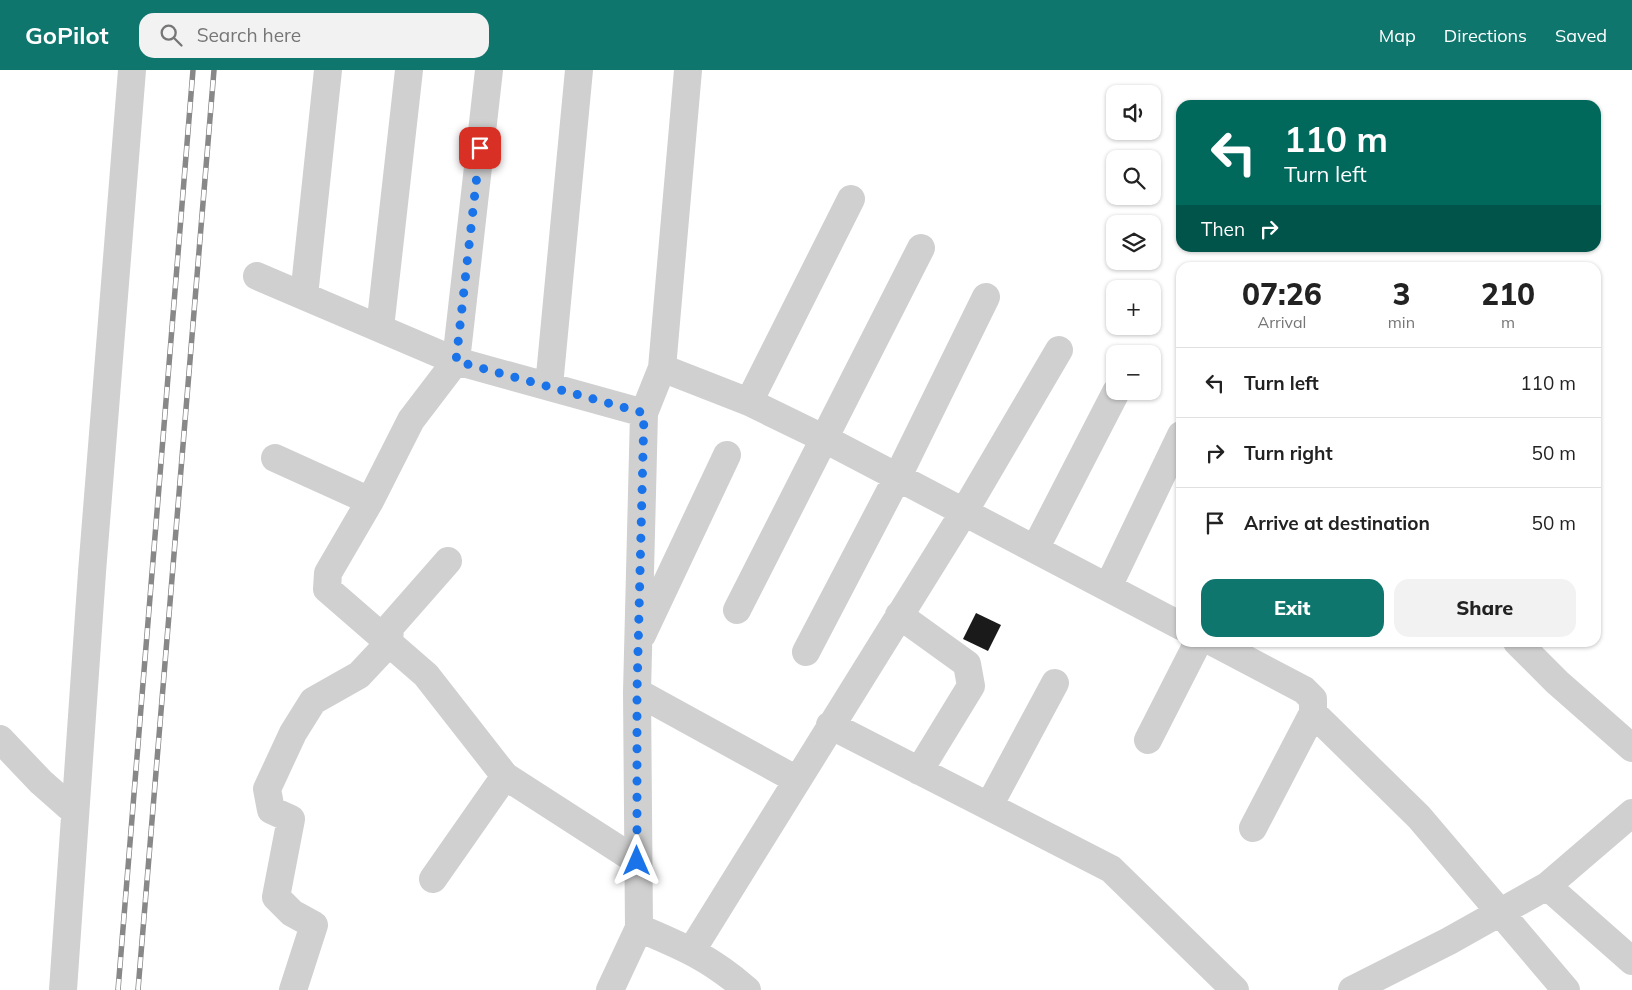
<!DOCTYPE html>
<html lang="en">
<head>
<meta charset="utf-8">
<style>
  :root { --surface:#fff; --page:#f2f2f2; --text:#222; --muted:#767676; --line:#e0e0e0; --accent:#0f766e }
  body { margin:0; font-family:Mulish,sans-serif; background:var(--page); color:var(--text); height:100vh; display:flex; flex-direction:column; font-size:19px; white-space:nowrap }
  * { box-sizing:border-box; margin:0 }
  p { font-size:16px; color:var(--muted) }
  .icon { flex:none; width:28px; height:28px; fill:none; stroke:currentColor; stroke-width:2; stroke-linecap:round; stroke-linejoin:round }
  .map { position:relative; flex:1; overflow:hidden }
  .drawer { position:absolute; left:1176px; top:192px; width:425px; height:385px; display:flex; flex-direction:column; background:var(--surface); border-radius:15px; box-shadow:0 1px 4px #0004 }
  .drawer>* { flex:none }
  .top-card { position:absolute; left:1176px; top:30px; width:425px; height:152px; border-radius:15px; box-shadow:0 1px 4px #0004; background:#00695c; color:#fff; overflow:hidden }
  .buttons { position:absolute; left:1106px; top:15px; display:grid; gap:10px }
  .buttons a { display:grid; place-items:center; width:55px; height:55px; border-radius:10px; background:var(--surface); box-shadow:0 1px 4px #0004; font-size:25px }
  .pin { position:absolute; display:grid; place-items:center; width:42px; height:42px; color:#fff; margin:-21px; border-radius:10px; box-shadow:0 2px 8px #0006 }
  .me { position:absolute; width:55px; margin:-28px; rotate:0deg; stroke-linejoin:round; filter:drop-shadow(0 0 4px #0008) }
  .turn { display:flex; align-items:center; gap:18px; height:105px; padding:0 25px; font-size:22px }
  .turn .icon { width:65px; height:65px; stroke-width:2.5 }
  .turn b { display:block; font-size:35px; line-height:42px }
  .then { display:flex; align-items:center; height:48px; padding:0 25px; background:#0003; gap:10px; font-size:19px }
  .eta { display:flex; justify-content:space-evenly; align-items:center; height:85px; text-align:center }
  .eta b { font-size:30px; font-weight:800; line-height:35px }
  .button { display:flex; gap:10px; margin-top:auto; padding:10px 25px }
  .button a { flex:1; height:58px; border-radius:15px; background:var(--accent); color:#fff; font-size:20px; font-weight:800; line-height:58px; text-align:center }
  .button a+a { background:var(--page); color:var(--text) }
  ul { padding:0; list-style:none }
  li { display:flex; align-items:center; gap:15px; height:70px; padding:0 25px; border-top:1px solid var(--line) }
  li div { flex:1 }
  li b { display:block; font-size:19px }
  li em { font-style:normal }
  header { display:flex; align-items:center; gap:30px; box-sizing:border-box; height:70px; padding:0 25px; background:var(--accent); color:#fff }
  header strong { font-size:24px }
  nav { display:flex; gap:28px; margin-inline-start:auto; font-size:18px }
  .search { width:350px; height:45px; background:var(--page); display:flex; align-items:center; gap:12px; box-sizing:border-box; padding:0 18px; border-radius:15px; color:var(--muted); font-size:19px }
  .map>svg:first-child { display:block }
  .building { fill:#1a1a1a }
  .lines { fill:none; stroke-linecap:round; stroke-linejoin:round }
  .minor { stroke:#d0d0d0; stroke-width:28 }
  .rail-casing { stroke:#888; stroke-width:5.5 }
  .rail { stroke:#fff; stroke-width:4; stroke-dasharray:11; stroke-linecap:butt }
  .route { stroke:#1a73e8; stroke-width:9; stroke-dasharray:0 16.2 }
</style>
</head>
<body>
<header>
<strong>GoPilot</strong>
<div class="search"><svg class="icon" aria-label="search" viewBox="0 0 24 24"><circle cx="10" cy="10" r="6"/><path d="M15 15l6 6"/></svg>Search here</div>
<nav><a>Map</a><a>Directions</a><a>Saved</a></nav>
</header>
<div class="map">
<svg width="1632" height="920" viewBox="0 0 1632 920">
  <rect width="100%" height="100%" fill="#fff"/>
  <path class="building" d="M976,543l25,12 -13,26 -25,-12z"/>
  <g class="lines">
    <path class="minor" d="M489,0l-33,291 -45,59 -41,81 -42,72 -1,16 99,86 79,101 132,85
      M257,206l199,85 188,52
      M304,226l24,-226
      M380,258l29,-258
      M662,298l87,34 74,36 358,188
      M549,316l30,-316
      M749,332l102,-203
      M275,388l95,43
      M1035,479l81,-157
      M1108,517l73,-152
      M737,540l184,-362
      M899,545l68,49 4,22 -52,85
      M642,565l85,-180
      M1213,572l91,48 9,9v14l-60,115
      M1517,572l40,40 75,66
      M806,582l92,-176 88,-179
      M637,622l160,88
      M1313,643l106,104 147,173
      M830,655l281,144 124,121
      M0,669l41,43 34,30
      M1148,670l50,-98
      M989,736l66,-123
      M433,809l72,-103
      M1547,816l85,75
      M639,858c45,19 71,30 108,62
      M692,880l272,-438 95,-162
      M63,920l29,-418 40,-502
      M293,920l21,-65 -22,-12 -16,-16 15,-78 -20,-9 -4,-21 26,-56 20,-32 46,-26 30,-32 1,-16 58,-66
      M610,920l29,-62 -2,-236 7,-279 18,-45 26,-298
      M1352,920l97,-49 98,-55 85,-73"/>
    <g class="rail-casing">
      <path id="rail" d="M118,920l75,-920
        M138,920l76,-920"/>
    </g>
    <use href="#rail" class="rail"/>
  </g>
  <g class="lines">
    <path class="route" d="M480,78l-24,213 188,52 -7,279v169"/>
  </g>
</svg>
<div class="buttons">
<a><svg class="icon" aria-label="sound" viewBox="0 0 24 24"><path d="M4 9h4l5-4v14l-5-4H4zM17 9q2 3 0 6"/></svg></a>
<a><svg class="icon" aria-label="search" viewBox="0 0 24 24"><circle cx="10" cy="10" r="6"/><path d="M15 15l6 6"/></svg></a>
<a><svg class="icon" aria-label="layers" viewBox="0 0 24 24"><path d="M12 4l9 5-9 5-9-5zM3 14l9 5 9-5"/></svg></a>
<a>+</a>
<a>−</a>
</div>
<div class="pin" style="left:480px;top:78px;background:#d93025"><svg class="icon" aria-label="arrive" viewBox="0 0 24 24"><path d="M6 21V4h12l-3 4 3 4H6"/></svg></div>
<svg class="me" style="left:637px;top:791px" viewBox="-20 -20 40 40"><path d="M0-17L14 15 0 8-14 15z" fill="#1a73e8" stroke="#fff" stroke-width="4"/></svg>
<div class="top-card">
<div class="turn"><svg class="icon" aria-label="left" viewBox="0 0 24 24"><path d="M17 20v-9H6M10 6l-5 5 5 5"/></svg><div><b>110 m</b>Turn left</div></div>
<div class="then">Then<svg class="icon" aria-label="right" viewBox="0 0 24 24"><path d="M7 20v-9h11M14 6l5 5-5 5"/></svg></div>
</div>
<section class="drawer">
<div class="eta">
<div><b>07:26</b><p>Arrival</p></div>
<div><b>3</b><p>min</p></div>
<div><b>210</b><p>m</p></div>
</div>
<ul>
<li><svg class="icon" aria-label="left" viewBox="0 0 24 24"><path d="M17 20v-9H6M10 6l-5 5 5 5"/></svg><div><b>Turn left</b></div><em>110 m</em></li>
<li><svg class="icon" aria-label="right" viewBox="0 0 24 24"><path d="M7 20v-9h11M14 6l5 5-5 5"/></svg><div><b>Turn right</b></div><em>50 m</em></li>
<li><svg class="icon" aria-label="arrive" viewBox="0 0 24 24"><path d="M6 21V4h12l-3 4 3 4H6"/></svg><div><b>Arrive at destination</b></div><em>50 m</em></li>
</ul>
<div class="button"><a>Exit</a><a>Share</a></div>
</section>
</div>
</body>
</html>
